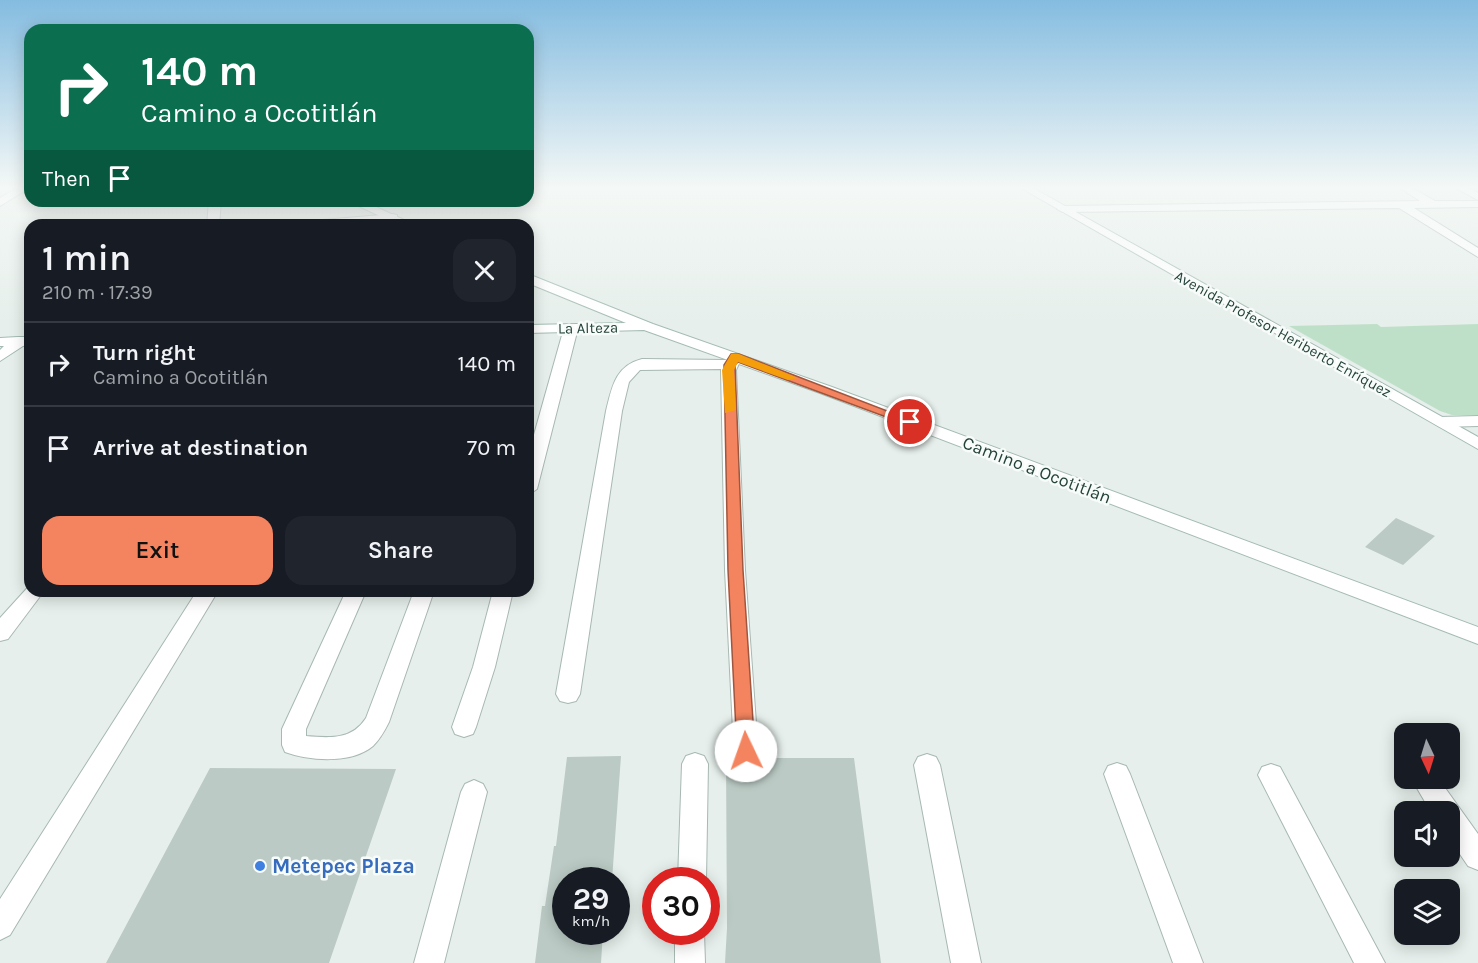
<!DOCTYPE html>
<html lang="en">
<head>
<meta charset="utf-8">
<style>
  :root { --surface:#171b24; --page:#20242c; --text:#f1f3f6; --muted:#9ea1a6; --line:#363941; --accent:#f4845f }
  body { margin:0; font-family:Karla,sans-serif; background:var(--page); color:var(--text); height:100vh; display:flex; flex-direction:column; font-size:22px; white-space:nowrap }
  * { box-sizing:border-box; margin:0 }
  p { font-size:20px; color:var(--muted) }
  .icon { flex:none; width:33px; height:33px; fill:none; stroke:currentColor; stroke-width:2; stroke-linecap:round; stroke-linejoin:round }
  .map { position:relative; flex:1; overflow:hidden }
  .details { position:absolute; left:24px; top:219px; width:510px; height:378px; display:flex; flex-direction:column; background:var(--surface); border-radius:18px; box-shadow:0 3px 15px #0003 }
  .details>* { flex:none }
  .top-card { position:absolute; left:24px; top:24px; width:510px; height:183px; border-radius:18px; box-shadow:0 3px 15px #0003; background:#0b6e4f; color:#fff; overflow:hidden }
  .needle { width:39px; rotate:176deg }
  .buttons { position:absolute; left:1394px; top:723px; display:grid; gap:12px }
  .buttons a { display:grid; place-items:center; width:66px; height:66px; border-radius:12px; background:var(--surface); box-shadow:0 3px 15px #0003; font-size:30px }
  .speed { position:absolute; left:552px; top:867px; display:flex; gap:12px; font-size:30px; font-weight:700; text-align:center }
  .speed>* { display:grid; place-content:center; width:78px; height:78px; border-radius:50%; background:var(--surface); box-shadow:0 3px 15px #0003; line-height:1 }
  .speed small { font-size:15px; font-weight:400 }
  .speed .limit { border:9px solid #d22; background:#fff; color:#111 }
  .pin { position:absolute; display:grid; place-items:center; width:51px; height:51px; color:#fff; margin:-26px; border:3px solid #fff; border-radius:50%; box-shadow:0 2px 6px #0007 }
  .me { position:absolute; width:66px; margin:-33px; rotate:357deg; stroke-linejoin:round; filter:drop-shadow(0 0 4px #0008) }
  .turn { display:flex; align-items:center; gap:21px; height:126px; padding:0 18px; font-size:27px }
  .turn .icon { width:78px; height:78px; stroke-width:2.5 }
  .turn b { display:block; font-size:42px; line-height:51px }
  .then { display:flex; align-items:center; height:57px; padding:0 18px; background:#0003; gap:12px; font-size:22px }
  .round { display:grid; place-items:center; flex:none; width:63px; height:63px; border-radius:18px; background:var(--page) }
  .summary { display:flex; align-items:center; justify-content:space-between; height:102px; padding:0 18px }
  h1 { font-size:36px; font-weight:600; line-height:45px }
  .button { display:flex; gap:12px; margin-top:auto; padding:12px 18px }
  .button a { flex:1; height:69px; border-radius:18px; background:var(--accent); color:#111; font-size:24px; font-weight:600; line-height:69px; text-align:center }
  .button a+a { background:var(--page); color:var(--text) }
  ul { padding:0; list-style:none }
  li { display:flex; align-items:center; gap:18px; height:84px; padding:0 18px; border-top:2px solid var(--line) }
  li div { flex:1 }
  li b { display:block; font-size:22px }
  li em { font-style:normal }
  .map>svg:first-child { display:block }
  .green { fill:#bfe0c8 }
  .building { fill:#bbcac4 }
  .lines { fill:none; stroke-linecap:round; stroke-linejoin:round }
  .street-casing { stroke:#a8b8b2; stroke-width:2 }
  .secondary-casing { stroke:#a4bbb3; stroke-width:2 }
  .street { fill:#fff; fill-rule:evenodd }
  .secondary { fill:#fff; fill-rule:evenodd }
  .route { fill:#f4845f; stroke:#9f563e; stroke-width:1.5 }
  .slow { fill:#f59e0b }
  .shop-dot { fill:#3f7fe0; stroke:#f7fbf9; stroke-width:2 }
  .labels { text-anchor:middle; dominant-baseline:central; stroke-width:5; stroke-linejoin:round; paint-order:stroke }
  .far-street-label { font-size:15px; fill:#24423a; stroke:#f7fbf9 }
  .street-label { font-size:18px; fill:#24423a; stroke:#f7fbf9 }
  .near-shop-label { font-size:21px; font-weight:bold; fill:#366cbe; stroke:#f7fbf9; text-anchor:start }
</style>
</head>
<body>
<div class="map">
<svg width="1478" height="963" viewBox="0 0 1478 963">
  <rect width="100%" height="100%" fill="#e6efeb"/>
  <path class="green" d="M1377,324l4,3 97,-3v91h-26l-12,-4 -151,-85z"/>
  <path class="building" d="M1396,518l39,18 -32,29 -38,-18z
    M621,756l-9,124h-46v52h37l-2,31h-66l7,-57h3l9,-60h2l11,-89z
    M726,758h8l13,6 11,-6h96l27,205h-156l2,-35z
    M210,768l186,1 -67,194h-223z"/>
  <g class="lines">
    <g class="street-casing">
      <path id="street" d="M17,188h12l-29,18v-8z
        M1400,188h12l23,13h43v6l-64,1 64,40v9l-79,-49 -336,4 -6,-3 6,-3 357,-5z
        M1456,188h13l9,5v7z
        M209,201h12l-2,24h-12z
        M393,214l4,1v4l-57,6 -35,-1 6,-3z
        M571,324l7,4 -41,161 -9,6v-39l36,-128z
        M735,353l7,4 -6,13 9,200 13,181 -3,8 -9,3 -9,-3 -3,-8 -9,-181 -4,-201 -81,1 -11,12 -7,29 -42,283 -4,7 -8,2 -8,-2 -4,-7 50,-283c6,-24 9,-45 36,-52l84,1 4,-6z
        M1478,416v10l-38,1 -8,-5 8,-5z
        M30,585v6h14l-36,48 -8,2v-23z
        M197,591h21l-208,344 -10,5v-41z
        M346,591h20l-60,138v7c24,2 46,4 60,-18l48,-127h20l-45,131c-4,8 -9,17 -16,24 -21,18 -63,15 -88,6l-3,-7v-16z
        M493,591h20l-18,76 -19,60 -3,7 -9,3 -9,-3 -3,-7 21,-60z
        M695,753l9,3 4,8 -2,116h-28l4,-116 4,-8z
        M927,754l9,3 4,8 41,198h-30l-37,-198 4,-8z
        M1117,763l9,3 4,8 73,189h-30l-69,-189 4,-8z
        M1271,764l9,3 105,196h-31l-96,-188 4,-8z
        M1411,778h27l40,56v36l-10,-4 -19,-28v-26h-18z
        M474,780l9,4 4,8 -43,171h-30l47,-171 4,-8z
        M675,932h29l1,31h-30z"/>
    </g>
    <g class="secondary-casing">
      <path id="secondary" d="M1021,188h12l445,249v12z
        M348,201h15l52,24h-16z
        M528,274l125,50 179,63 646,240v17l-658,-251 -176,-63 -116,3v-8l98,-2 -98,-40z
        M18,337h12v8l-7,1 -23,15v-11l4,-4h-4v-8z"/>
    </g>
    <use href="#street" class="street"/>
    <use href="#secondary" class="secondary"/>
  </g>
  <linearGradient id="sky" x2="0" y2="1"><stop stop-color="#84bce0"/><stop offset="0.58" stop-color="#f4f8f6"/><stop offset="1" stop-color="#f4f8f6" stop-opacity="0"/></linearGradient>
  <rect width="1478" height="323" fill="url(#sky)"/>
  <path class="route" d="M731,354h8l177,68 -6,3 -5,-1 -167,-62 -3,3 8,205 12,181 -2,6 -7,2 -7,-2 -2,-6 -9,-181 -4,-205z"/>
  <path class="slow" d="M731,354h8l59,24 -10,2 -50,-18 -4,8 2,40 -11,3 -3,-43z"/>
  <circle class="shop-dot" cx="260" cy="866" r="6"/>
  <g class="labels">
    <g class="far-street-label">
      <text transform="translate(588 328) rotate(-1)">La Alteza</text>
      <text transform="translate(1283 334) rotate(29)">Avenida Profesor Heriberto Enríquez</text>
    </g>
    <g class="street-label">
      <text transform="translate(1037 470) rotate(21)">Camino a Ocotitlán</text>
    </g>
    <g class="near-shop-label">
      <text x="272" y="866">Metepec Plaza</text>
    </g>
  </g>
</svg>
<div class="buttons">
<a><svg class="needle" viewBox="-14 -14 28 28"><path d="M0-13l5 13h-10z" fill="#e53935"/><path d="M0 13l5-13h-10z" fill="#9ea1a6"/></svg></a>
<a><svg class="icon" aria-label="sound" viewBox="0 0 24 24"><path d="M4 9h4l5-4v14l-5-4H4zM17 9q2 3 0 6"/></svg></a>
<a><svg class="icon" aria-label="layers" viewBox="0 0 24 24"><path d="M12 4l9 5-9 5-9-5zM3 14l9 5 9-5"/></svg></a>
</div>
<div class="speed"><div>29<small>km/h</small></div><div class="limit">30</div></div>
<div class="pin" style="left:910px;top:422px;background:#d93025"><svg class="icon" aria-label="arrive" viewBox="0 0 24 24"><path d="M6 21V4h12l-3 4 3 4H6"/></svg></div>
<svg class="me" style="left:746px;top:751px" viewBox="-20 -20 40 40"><circle r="19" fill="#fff"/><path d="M0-13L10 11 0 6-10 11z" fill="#f4845f"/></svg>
<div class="top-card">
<div class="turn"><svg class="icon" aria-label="right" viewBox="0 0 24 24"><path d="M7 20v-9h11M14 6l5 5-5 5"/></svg><div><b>140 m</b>Camino a Ocotitlán</div></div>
<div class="then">Then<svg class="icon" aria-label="arrive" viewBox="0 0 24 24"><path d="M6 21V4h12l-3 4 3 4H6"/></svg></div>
</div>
<section class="details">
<div class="summary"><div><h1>1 min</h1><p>210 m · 17:39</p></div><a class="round"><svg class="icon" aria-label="close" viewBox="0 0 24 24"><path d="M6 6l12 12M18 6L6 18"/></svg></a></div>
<ul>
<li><svg class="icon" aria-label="right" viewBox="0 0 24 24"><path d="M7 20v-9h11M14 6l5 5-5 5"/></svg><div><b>Turn right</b><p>Camino a Ocotitlán</p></div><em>140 m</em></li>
<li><svg class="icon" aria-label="arrive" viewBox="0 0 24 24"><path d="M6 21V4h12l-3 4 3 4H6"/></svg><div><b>Arrive at destination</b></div><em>70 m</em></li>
</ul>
<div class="button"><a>Exit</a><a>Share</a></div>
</section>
</div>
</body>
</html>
